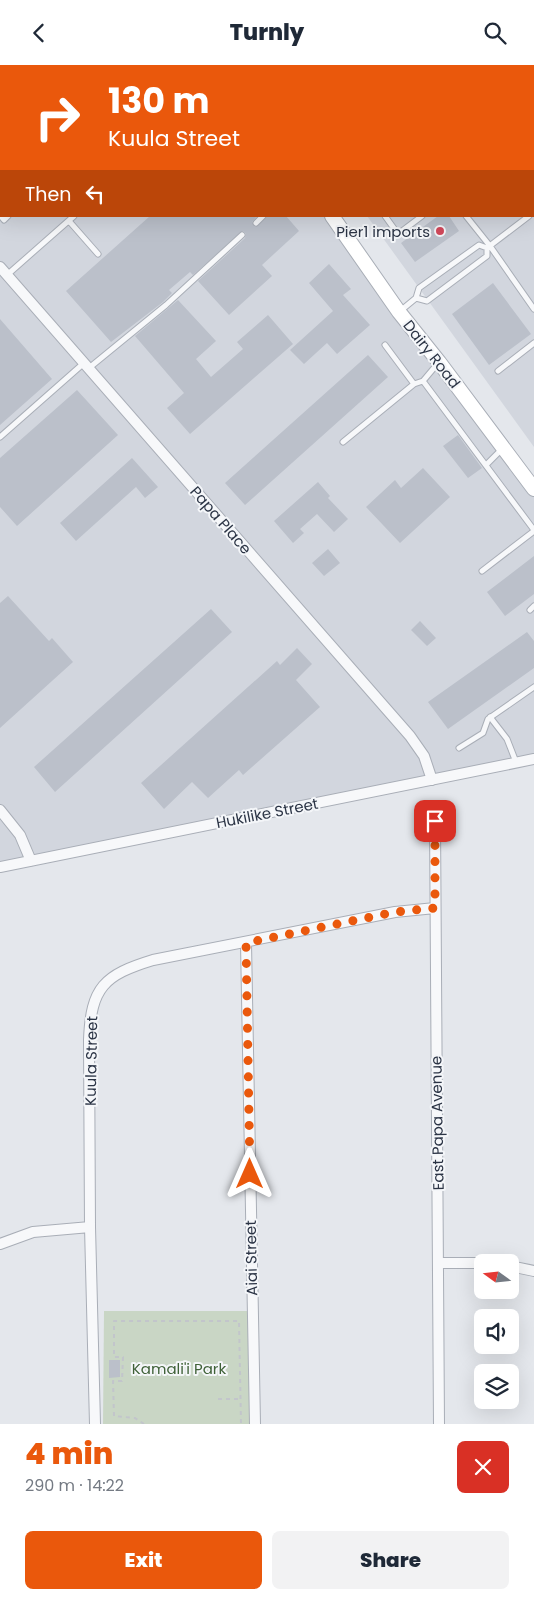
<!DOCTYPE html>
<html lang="en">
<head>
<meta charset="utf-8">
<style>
  :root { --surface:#fff; --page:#f2f2f3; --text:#1f2937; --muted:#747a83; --accent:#ea580c }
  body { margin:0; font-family:Poppins,sans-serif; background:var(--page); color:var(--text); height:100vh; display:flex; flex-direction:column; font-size:19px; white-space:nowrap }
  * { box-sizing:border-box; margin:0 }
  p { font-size:16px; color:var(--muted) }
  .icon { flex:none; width:28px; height:28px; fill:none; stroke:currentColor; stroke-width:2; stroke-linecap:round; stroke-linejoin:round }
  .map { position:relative; height:1359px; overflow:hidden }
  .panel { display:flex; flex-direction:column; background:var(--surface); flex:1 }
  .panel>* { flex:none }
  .banner { position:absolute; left:0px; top:0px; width:535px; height:152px; box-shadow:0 5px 20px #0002; background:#ea580c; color:#fff; overflow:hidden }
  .needle { width:32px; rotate:285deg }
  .tools { position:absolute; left:474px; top:1189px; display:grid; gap:10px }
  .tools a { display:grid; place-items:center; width:45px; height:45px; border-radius:8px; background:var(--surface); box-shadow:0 5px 20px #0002; font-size:25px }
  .pin { position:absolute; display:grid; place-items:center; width:42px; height:42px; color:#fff; margin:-21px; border-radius:10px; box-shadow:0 2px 8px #0006 }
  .me { position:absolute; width:55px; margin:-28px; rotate:0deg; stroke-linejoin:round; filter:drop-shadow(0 0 4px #0008) }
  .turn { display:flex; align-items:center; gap:18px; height:105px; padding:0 25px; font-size:22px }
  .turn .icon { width:65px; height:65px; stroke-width:2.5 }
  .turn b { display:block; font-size:35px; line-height:42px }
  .then { display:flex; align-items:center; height:48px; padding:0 25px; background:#0003; gap:10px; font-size:19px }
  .round { display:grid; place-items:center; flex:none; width:52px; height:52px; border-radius:8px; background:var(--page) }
  .summary { display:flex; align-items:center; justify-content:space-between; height:85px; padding:0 25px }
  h1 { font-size:30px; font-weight:800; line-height:38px; color:var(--accent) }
  .cta { display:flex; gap:10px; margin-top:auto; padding:10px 25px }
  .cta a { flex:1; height:58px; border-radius:8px; background:var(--accent); color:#fff; font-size:20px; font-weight:800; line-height:58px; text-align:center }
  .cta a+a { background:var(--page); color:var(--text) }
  header { display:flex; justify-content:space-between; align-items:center; height:65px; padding:0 25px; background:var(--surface); font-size:22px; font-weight:800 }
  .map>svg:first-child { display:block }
  .built { fill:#d2d6de }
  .green { fill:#c9d6c5 }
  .building { fill:#bbc0ca }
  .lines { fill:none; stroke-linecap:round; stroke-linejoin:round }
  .lane-casing { stroke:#a9aeb7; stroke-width:7 }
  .street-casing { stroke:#a9aeb7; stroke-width:12 }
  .secondary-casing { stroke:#a9aeb7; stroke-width:16 }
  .path { stroke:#c2c5cb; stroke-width:2; stroke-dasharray:4 4; stroke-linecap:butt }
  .lane { stroke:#f7f8fa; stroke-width:5 }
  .street { stroke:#f7f8fa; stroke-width:10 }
  .secondary { stroke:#fff; stroke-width:14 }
  .route { stroke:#ea580c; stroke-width:9; stroke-dasharray:0 16.2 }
  .poi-dot { fill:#d1495b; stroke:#f4f6f9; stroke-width:2 }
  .labels { text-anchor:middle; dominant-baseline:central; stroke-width:4; stroke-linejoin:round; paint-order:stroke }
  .poi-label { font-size:15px; fill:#2b3445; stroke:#f4f6f9; text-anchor:end }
  .street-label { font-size:15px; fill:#2b3445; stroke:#f4f6f9 }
  .park-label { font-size:15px; fill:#3f6138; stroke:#f4f6f9 }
</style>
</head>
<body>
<header><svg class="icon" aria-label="back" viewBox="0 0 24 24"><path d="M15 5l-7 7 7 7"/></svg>Turnly<svg class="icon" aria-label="search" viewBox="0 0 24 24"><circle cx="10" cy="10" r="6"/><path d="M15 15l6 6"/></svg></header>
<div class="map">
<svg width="534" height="1359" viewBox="0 0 534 1359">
  <rect width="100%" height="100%" fill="#e4e7ec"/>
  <path class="built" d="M0,0h214l-213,1v150h326l207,273v270l-534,108z
    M258,0h276v382l-167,-231h167v-150z"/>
  <path class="green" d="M104,1246h147l4,113h-152z"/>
  <path class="building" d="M150,151h107l-5,6 3,5 12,-11h19l13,15 -37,34 10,11 -43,39 -31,-34 47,-43 1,-4 -3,-3 -50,44 -3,-3 -21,18 3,3 -9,9 -52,40 -45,-51z
    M438,151h11l10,15 -44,31 -14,-19z
    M329,199l22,25 -8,6 27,30 -33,29 -10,-11 -23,21 -14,-14 43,-39 -24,-28z
    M493,218l38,51 -42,31 -37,-51z
    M178,235l38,41 -20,18 15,18 32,-28 -6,-7 31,-27 25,29 -103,90 -23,-26 17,-15 -49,-57z
    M0,254l52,60 -52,46z
    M368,290l20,22 -143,128 -20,-22z
    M77,325l41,45 -101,91 -17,-19v-49z
    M458,370l24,33 -14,10 -25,-32z
    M132,393l26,29 -13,11 -9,-11 -60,54 -16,-18z
    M423,403l27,29 -50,46 -34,-36 29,-27 6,8z
    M318,417l12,14 -2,2 20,21 -14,13 -17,-18 -17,15 4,4 -11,10 -19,-22z
    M328,484l12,14 -16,13 -12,-13z
    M534,491v38l-29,22 -18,-24z
    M8,531l41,45 3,-3 21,24 -73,66v-125z
    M211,544l21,23 -177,160 -21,-25z
    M420,556l16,17 -9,8 -16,-16z
    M527,567l7,9v27l-86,61 -20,-27z
    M297,583l15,16 -16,16 24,27 -77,68 -4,-5 -31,28 -16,-16 -28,27 -23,-26 136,-122 3,4z
    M109,1295h11v17l-11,1z"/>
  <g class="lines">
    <g class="lane-casing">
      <path id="lane" d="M38,0l1,1
        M108,0l1,1
        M187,0l1,1
        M372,0l1,1
        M120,1l1,-1
        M197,1l2,-1
        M399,1l2,-1
        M534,148v-1
        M0,150l4,5 4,-4
        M385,151l13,18 24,-18
        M466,151l24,30 44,63
        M69,156l29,33
        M256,158l7,-7
        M487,183l42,-32
        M7,210l67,-59
        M416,233l11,3 60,-45v-8
        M399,247l17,-14 3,-10 60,-43 8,3
        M385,280l29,39
        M89,303l77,-63 76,-70
        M498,306l36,-28
        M423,316l111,149
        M0,372l84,-74
        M343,377l71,-58 9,-3 16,-19
        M486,400l17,-17
        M482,506l52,-40
        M530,545l4,-4
        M490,652l17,22 9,23
        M459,683l24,-15 5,-14 46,-32"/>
    </g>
    <g class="street-casing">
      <path id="street" d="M0,202l410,469 14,20 8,24
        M0,745l20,25 11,26
        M435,756l4,603
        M0,802l534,-108
        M246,878l9,481
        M0,1179l33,-12 57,-5
        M438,1198h44
        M510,1201l24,5
        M95,1359l-5,-197 -1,-187c2,-53 15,-65 64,-80l242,-48 40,-4"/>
    </g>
    <g class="secondary-casing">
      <path id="secondary" d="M227,0v1
        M332,151l67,96 40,50 95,127"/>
    </g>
    <path class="path" d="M218,1334h23
      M144,1359l-9,-6 -21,-2 -1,-35h9l1,-24h-9v-36h125l2,103"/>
    <use href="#lane" class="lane"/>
    <use href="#street" class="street"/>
    <use href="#secondary" class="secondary"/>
  </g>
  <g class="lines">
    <path class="route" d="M250,1109l-4,-231 149,-31 40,-4v-87"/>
  </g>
  <circle class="poi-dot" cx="440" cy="166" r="5"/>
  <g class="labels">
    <g class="poi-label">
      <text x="430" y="166">Pier1 imports</text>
    </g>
    <g class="street-label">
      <text transform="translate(432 289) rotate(52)">Dairy Road</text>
      <text transform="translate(221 455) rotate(49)">Papa Place</text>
      <text transform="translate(267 748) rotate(-11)">Hukilike Street</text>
      <text transform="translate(91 996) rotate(-89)">Kuula Street</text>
      <text transform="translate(437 1058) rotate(-91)">East Papa Avenue</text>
      <text transform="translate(251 1193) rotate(-91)">Aiai Street</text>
    </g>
    <g class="park-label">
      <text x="179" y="1303">Kamali'i Park</text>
    </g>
  </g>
</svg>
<div class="tools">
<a><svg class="needle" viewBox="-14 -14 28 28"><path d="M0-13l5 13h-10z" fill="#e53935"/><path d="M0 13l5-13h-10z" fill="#747a83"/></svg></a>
<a><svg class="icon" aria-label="sound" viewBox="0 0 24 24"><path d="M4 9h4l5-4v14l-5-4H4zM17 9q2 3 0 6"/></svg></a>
<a><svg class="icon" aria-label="layers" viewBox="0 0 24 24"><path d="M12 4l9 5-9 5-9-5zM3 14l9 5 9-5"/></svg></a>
</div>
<div class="pin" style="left:435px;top:756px;background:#d93025"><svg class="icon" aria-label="arrive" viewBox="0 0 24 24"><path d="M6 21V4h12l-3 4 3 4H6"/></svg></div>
<svg class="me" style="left:250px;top:1109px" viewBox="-20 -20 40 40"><path d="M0-17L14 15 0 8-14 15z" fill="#ea580c" stroke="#fff" stroke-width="4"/></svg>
<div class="banner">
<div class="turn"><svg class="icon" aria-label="right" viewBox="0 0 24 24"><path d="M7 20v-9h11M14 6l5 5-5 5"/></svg><div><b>130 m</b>Kuula Street</div></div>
<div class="then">Then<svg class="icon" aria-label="left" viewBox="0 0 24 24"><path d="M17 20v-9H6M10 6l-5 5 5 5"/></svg></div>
</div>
</div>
<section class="panel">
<div class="summary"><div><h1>4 min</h1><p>290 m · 14:22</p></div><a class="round" style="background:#d93025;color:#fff"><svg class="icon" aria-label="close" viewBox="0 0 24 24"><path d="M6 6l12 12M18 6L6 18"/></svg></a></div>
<div class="cta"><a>Exit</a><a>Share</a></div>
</section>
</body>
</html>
